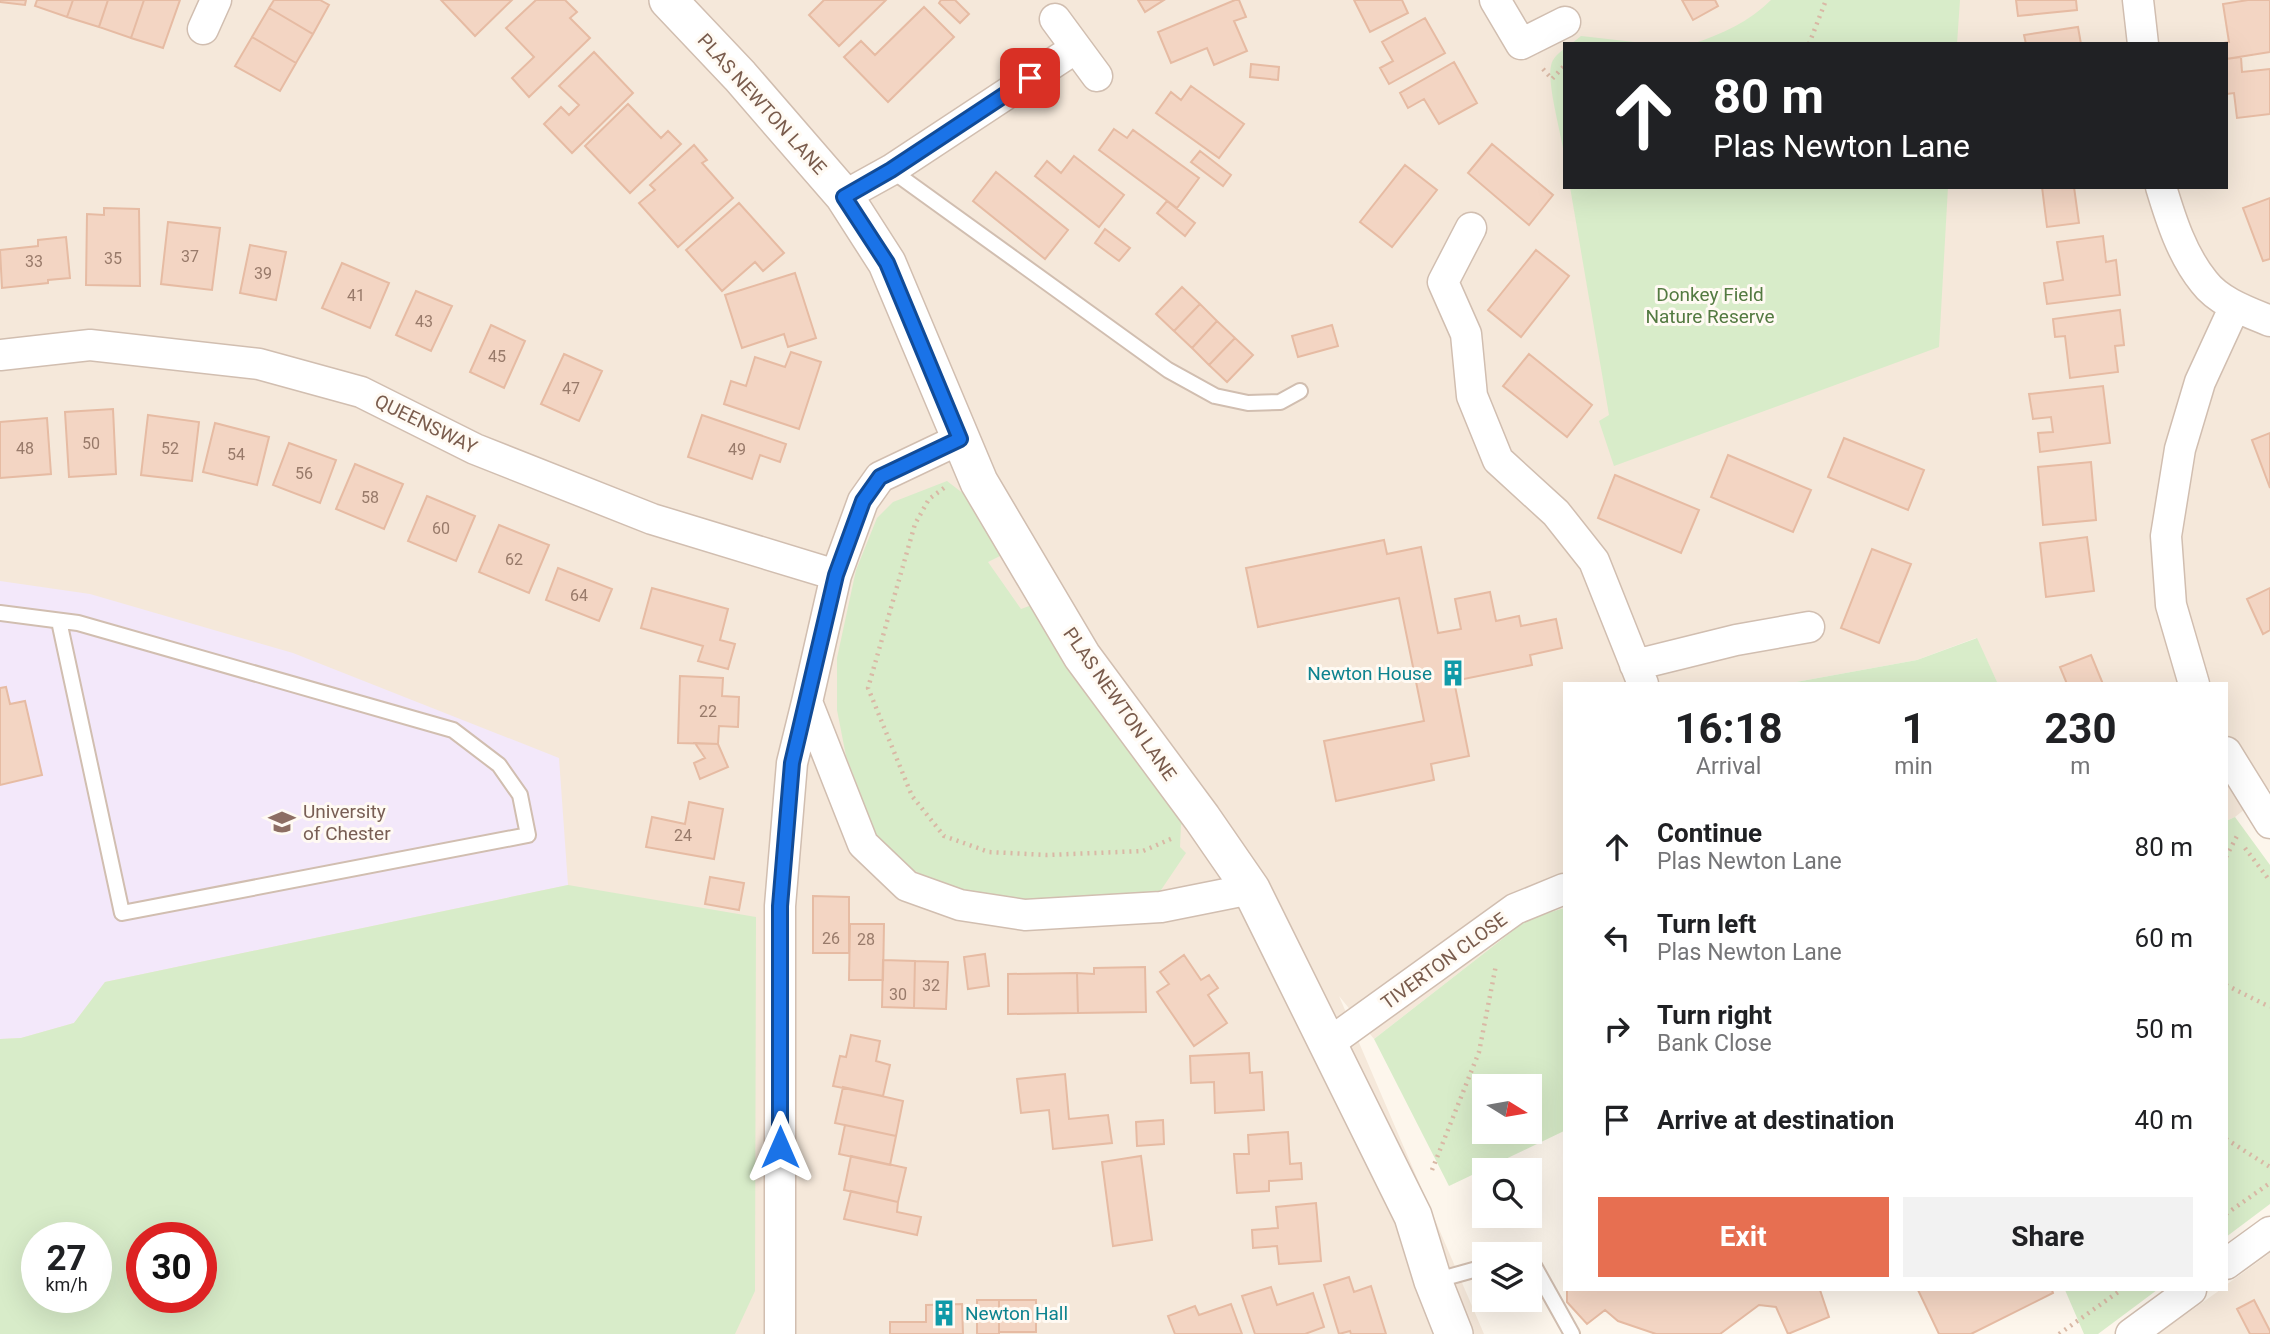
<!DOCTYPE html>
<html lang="en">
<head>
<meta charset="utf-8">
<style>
  :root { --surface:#fff; --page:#f2f2f2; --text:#202124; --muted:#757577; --accent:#e76f51 }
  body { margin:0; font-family:Roboto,sans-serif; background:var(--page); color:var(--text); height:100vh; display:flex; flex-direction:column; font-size:26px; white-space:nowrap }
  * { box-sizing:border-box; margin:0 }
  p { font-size:23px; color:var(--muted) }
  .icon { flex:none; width:38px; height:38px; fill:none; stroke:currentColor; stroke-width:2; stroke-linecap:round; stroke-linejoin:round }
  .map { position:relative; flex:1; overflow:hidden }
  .details { position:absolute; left:1563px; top:682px; width:665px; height:609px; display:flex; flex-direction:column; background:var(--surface); border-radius:0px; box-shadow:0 7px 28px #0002 }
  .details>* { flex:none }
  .guide { position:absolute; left:1563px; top:42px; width:665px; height:147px; border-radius:0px; box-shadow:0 7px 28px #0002; background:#202124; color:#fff; overflow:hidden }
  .needle { width:46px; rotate:101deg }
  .fabs { position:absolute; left:1472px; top:1074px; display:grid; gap:14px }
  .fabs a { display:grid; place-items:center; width:70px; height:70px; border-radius:0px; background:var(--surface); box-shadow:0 7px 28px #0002; font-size:35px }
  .speed { position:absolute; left:21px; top:1222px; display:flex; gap:14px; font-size:35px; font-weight:700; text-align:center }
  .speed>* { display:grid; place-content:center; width:91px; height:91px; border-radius:50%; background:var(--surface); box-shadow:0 7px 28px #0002; line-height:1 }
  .speed small { font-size:18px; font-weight:400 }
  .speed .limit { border:10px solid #d22; background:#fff; color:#111 }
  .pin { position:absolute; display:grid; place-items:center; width:60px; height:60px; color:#fff; margin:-30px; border-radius:14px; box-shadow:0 4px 10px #0006 }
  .me { position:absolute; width:77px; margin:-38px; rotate:0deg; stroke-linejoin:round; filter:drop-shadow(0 0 5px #0008) }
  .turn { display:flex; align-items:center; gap:24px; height:147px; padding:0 35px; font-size:32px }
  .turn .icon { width:91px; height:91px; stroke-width:2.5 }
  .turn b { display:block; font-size:49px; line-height:60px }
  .eta { display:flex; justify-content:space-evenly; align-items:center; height:119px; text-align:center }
  .eta b { font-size:42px; font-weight:700; line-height:49px }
  .primary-button { display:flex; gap:14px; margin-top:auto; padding:14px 35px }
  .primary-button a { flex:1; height:80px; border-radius:0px; background:var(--accent); color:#fff; font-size:28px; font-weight:700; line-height:80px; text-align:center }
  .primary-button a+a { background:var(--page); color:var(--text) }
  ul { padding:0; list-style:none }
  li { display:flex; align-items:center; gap:21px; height:91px; padding:0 35px }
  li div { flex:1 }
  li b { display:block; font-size:26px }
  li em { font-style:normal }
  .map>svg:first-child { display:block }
  .residential { fill:#f5e8da; fill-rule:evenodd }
  .education { fill:#f3e8fa }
  .green { fill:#d8ecc9; fill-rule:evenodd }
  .building { fill:#f3d5c3; stroke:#e6bba3; stroke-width:2 }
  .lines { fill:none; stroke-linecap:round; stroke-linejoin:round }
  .service-casing { stroke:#d1beb0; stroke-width:18 }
  .minor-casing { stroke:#d1beb0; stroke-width:33 }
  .tertiary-casing { stroke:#d1beb0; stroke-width:40 }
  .path { stroke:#d9b8a5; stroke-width:4.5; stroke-dasharray:2 5; stroke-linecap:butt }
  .service { stroke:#fff; stroke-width:14 }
  .minor { stroke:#fff; stroke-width:30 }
  .tertiary { stroke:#fff; stroke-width:37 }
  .route-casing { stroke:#114b97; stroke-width:18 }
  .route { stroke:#1a73e8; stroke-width:12 }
  .labels { text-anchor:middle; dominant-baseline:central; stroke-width:6; stroke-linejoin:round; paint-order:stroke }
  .number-label { font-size:16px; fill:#987a6a }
  .street-label { font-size:19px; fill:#7a5c4d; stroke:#fffaf3 }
  .park-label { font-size:19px; fill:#537a41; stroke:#fffaf3 }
  .culture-label { font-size:19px; fill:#0d838f; stroke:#fffaf3; text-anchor:end }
  .education-label { font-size:19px; fill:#785e54; stroke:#fffaf3; text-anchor:start }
</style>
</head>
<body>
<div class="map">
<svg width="2270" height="1334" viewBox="0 0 2270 1334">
  <rect width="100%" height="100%" fill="#fdf6ec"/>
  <path class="residential" d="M0,0h2270v789l-35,28 -9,4v-137h-228l-22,-46 -59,22 -132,24h-221v224l-36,11 -154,120 -35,-43 145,338h-1484zM1564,44h662v143h-662zM37,1237h59v60h-59zM142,1237h59v60h-59z
    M2270,1253v81h-112l62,-44h6v-5z"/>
  <path class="education" d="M0,581l90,13 203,59 266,105 9,127 -463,97 -31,41 -53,15 -21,1z"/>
  <path class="green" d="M1771,0h189l-3,44h-265c30,-10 57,-22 79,-44z
    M1581,36l71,8h-81z
    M1564,49v105c-3,-21 -17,-70 -13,-88 1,-8 8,-13 13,-17z
    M1570,187h378l-9,160 -325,119 -15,-45 10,-6z
    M947,481l26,20 29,54 -14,7 33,47 11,-4 154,215 -5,5 -1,22 6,6 -27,40 -130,8 -86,-14 -40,-23 -27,-29 -30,-79 -9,-46v-52l19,-88 21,-52 16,-16z
    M1977,638l21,46h-213l132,-24z
    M2235,817l35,48v339l-44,33v-416z
    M568,885l188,32 -1,374 -20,43h-735v-295l21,-1 53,-15 31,-41zM37,1237h59v60h-59zM142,1237h59v60h-59z
    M1564,908v223l-115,55 -75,-147 154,-120zM1484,1087h46v45h-46z
    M2065,1290h92l-59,44h-14z"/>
  <path class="building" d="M0,0h26l-1,5 -25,-3z
    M37,0h36l-6,17 -32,-11z
    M73,0h35l-9,27 -32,-10z
    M108,0h36l-13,38 -32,-11z
    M144,0h36l-17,48 -32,-10z
    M274,0h46l9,5 -16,29 -44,-26z
    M441,0h71l-37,36z
    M536,0h29l12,12 -7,6 20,20 -61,59 -17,-19 22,-21 -28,-29z
    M824,0h62l-47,46 -30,-31z
    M941,0h14l14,14 -9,9 -21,-20z
    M1138,0h26l-19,12z
    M1235,0h4l7,17 -12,4 13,30 -33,14 -7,-17 -36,15 -13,-31z
    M1354,0h48l6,13 -38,19z
    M1682,0h33l3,6 -25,14z
    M2016,0h60l1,10 -59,6z
    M2248,0h22v52l-44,7v-15h-8l11,-2 -6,-38z
    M924,7l30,30 -66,65 -44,-45 17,-16 14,14z
    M269,8l44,26 -17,29 -44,-26z
    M1425,18l20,35 -56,31 -9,-16 13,-7 -11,-19z
    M2078,27l3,17h-55l-2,-9z
    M252,37l44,26 -16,28 -45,-25z
    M594,52l39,41 -61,60 -28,-29 17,-17 8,8 10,-10 -20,-19z
    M2241,57l1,15 28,-3v45l-33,4 -3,-25 -8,1v-35z
    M1454,62l23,41 -38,21 -15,-25 -16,9 -8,-15z
    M1251,64l28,3 -1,13 -28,-3z
    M1191,86l53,38 -25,34 -63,-45 15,-21 10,8z
    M628,104l33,34 7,-7 13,13 -51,49 -45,-47z
    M1114,129l13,9 6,-8 66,48 -22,30 -78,-58z
    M1492,144l61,51 -24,30 -61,-52z
    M694,145l13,15 -5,3 31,35 -55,49 -39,-44 16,-13 -5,-5z
    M1200,151l31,24 -8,11 -32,-24z
    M1074,156l50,39 -25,32 -64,-51 12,-15 14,12z
    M1405,165l32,25 -45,57 -32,-25z
    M996,172l72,58 -23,29 -72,-58z
    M2042,187h32l5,36 -32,4z
    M2270,198v61l-7,2 -20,-53z
    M1167,201l28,22 -10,13 -28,-23z
    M739,203l45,50 -21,18 -8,-9 -33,29 -36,-41z
    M104,208l35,1 1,77 -54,-1 1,-71 17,1z
    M168,222l52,6 -8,62 -51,-6z
    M1105,229l25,19 -11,13 -24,-18z
    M2103,236l3,26 10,-2 4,35 -73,9 -3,-21 19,-3 -6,-38z
    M66,237l4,41 -22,2v3l-46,5 -2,-38 38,-4v-6z
    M250,245l36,7 -10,48 -36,-7z
    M1536,250l33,26 -48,61 -33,-27z
    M342,263l47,20 -19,45 -48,-20z
    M795,273l21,65 -28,9 -4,-13 -42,14 -17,-53z
    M1182,287l18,17 -26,27 -18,-17z
    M416,291l36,15 -21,45 -35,-16z
    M1200,304l17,17 -25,27 -18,-17z
    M2120,310l4,35 -9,1 3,26 -48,6 -5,-42 -10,1 -2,-18z
    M1217,321l18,17 -26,27 -17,-17z
    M491,325l34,16 -21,47 -34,-16z
    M1332,325l6,21 -40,11 -6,-21z
    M1235,338l18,17 -26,27 -18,-17z
    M791,352l30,10 -22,67 -75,-25 7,-23 15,5 9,-29 30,10z
    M564,354l38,17 -23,50 -38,-17z
    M1529,354l63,51 -25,32 -64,-51z
    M2103,386l7,57 -70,9 -2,-19 15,-1 -2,-15 -18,2 -4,-25z
    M113,409l3,65 -47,3 -4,-65z
    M148,415l51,7 -7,59 -51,-6z
    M702,415l84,29 -6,18 -20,-7 -8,24 -64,-22z
    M47,418l4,56 -51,4v-56z
    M215,423l54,14 -12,48 -54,-13z
    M2270,433v55l-18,-48z
    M1844,438l80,32 -16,40 -80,-33z
    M289,443l47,17 -16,43 -47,-18z
    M1728,455l83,35 -18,42 -82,-35z
    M2091,462l5,58 -53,5 -5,-58z
    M355,464l48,20 -19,45 -48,-20z
    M1615,475l84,35 -18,43 -83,-35z
    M427,496l48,20 -19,45 -48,-20z
    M499,525l50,20 -20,48 -50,-21z
    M2087,537l7,54 -48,6 -6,-54z
    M1384,540l3,14 34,-7 17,86 23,-4 -6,-30 35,-7 6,29 23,-5 2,10 35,-7 6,29 -32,7 2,10 -78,16 15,75 -38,8 3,16 -98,21 -12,-60 100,-20 -25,-123 -141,29 -12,-59z
    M1872,549l39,15 -32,79 -38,-15z
    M558,568l54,21 -13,32 -53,-21z
    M652,588l76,21 -8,31 15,4 -7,25 -30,-8 5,-15 -62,-18z
    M2270,588v42l-7,4 -16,-35z
    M2091,655l12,29h-36l-7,-17z
    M680,676l43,2 -1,18 17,1 -1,30 -19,-1 -1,18 -40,-1z
    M6,687l4,17 15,-3 17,74 -42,10v-97z
    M695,743l23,1 10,23 -28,12 -6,-16 11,-5z
    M689,802l34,7 -9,50 -68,-12 6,-30 33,7z
    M710,877l34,6 -5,27 -34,-6z
    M813,896l36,1v56h-36z
    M850,924h34l-1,56h-34z
    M985,954l4,32 -21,3 -4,-32z
    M1184,955l17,25 8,-5 9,13 -10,7 19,28 -33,23 -37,-54 12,-8 -9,-12z
    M883,960l32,1 -1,47 -32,-1z
    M915,961l33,1 -2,47 -32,-1z
    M1145,967l1,45 -68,1 -1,-40 17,1v-6z
    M1077,973l1,40 -70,1v-40z
    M851,1035l29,6 -4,20 14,4 -7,31 -50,-10 7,-30 6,1z
    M1249,1053l1,20 12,-1 2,38 -49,3 -1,-31 -23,1 -1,-27z
    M1065,1074l4,45 39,-4 4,28 -59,6 -4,-39 -28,3 -4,-34z
    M843,1087l60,14 -7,35 -61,-13z
    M1163,1120l1,24 -27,2 -1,-24z
    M845,1125l51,11 -6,29 -51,-11z
    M1288,1132l2,32 11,-1 1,16 -33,2v10l-32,2 -3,-39h15l-1,-19z
    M851,1156l55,12 -8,34 -54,-12z
    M1141,1156l11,84 -39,6 -11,-84z
    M851,1191l47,11 -1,10 24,5 -4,18 -73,-16z
    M1316,1203l5,58 -42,3 -2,-18 -24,2 -1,-18 26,-2 -2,-21z
    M1349,1277l5,15 17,-6 15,48h-35l-1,-3 -11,3 -15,-49z
    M1271,1287l6,18 36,-12 11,34 -19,7h-50l-13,-38z
    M1567,1290h253l9,27 -41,17 -12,-27 -17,-2 -39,29h-64l-38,-13 -13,-11 -18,14 -20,-22z
    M1918,1290h134l1,3 -82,41h-32z
    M977,1300h22v34h-22z
    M999,1300h37v32h-37z
    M2254,1300l16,31v3h-20l-13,-25z
    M962,1304l1,30h-73v-12h36v-17z
    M1231,1304l11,30h-67l-7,-18 27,-10 4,9z"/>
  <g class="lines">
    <g class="service-casing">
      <path id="service" d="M891,170l277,200 47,26 33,7 32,-1 20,-11
        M0,613l78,10 375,107 46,35 21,30 8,40 -406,78 -63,-292
        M1528,1255l44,79
        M1434,1281l50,-14"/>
    </g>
    <g class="minor-casing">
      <path id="minor" d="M1495,0l26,44 44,-22
        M2138,0l5,44
        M1055,19l42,57
        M203,29l13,-29
        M2161,187c10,33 21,68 43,95 15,20 44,30 66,39
        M844,196l47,-26 185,-122
        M1471,228l-28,54 23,52 6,62 26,64 58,53 38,48 49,123
        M0,355l90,-10 169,19 102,28 114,57 177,70 184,56
        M960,439l-80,38 -17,24 -27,74 -29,127 56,142 44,42 53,19 65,10 136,-8 90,-18
        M1635,665l101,-25 73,-13
        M2194,684l-23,-79 -5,-69 14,-87 20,-67 35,-76
        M2226,752l44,71
        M1329,1043l186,-134 49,-20
        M2226,1264l44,-32
        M780,1334v-428l12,-143 15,-61
        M2131,1334l60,-44"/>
    </g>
    <g class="tertiary-casing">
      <path id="tertiary" d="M668,0l72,76 104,120 43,67 92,219 103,174 120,162 49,71 162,327 20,65 21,53"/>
    </g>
    <path class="path" d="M1809,44l17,-44
      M1543,69l9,10 12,-13
      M944,488l-15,11 -14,25 -47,164 44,108 32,40 45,16 58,3 96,-4 30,-13
      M2245,848l25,33
      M2226,857l12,-23
      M2226,985l44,22
      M2226,1139l44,28
      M1432,1170l47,-118 17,-87
      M2226,1214l44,-31
      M2059,1334l62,-44"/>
    <use href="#service" class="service"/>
    <use href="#minor" class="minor"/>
    <use href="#tertiary" class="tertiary"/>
  </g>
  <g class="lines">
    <g class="route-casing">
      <path id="route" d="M780,1147v-241l12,-143 44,-188 27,-74 17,-24 80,-38 -73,-176 -43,-66 47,-27 139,-92"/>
    </g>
    <use href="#route" class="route"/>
  </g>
  <defs>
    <g id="building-bare" transform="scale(2.1)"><path d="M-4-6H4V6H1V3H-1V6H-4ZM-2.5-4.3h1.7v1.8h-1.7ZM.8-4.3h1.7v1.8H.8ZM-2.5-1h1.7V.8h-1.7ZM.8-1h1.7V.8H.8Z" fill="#0f9aa8" stroke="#fffaf3" stroke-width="2.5" paint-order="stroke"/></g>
    <g id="university-bare" transform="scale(2.1)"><path d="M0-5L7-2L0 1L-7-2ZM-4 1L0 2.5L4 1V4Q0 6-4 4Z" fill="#8d6e63" stroke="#fffaf3" stroke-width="2.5" paint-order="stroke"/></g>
  </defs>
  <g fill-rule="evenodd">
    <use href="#building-bare" x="1453" y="673"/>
    <use href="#university-bare" x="282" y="822"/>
    <use href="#building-bare" x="944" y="1313"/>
  </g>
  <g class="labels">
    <g class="number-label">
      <text x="190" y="256">37</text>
      <text x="113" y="258">35</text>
      <text x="34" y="261">33</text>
      <text x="263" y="273">39</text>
      <text x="356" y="295">41</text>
      <text x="424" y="321">43</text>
      <text x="497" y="356">45</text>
      <text x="571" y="388">47</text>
      <text x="91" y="443">50</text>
      <text x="25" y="448">48</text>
      <text x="170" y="448">52</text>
      <text x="737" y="449">49</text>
      <text x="236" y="454">54</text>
      <text x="304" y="473">56</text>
      <text x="370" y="497">58</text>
      <text x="441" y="528">60</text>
      <text x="514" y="559">62</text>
      <text x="579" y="595">64</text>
      <text x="708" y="711">22</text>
      <text x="683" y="835">24</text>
      <text x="831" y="938">26</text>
      <text x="866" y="939">28</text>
      <text x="931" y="985">32</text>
      <text x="898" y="994">30</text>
    </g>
    <g class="street-label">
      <text transform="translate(762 104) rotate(48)">PLAS NEWTON LANE</text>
      <text transform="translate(426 424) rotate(26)">QUEENSWAY</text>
      <text transform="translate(1120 704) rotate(55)">PLAS NEWTON LANE</text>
      <text transform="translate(1444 961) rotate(-36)">TIVERTON CLOSE</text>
    </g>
    <g class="park-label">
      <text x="1710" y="294">Donkey Field<tspan x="1710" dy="22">Nature Reserve</tspan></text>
    </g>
    <g class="culture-label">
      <text x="1432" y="673">Newton House</text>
      <text x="965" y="1313" text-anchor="start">Newton Hall</text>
    </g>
    <g class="education-label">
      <text x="303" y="811">University<tspan x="303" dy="22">of Chester</tspan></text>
    </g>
  </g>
</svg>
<div class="fabs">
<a><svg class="needle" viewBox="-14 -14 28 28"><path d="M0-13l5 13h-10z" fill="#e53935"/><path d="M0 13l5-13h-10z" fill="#757577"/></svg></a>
<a><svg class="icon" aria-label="search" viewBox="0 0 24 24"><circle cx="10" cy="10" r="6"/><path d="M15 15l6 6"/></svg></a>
<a><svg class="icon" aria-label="layers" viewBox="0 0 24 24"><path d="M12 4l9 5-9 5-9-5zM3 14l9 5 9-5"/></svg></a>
</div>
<div class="speed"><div>27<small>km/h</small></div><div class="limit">30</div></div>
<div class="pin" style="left:1030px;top:78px;background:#d93025"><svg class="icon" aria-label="arrive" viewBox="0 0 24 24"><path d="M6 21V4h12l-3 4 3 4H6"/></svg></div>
<svg class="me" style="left:780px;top:1147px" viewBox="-20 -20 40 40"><path d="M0-17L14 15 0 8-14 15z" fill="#1a73e8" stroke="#fff" stroke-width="4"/></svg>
<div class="guide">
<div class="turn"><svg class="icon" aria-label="ahead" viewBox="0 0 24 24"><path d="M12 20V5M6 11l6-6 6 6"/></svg><div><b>80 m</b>Plas Newton Lane</div></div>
</div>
<section class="details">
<div class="eta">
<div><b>16:18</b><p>Arrival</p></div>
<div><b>1</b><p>min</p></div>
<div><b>230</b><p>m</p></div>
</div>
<ul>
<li><svg class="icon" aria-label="ahead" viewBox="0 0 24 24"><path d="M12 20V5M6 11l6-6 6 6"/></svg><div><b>Continue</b><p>Plas Newton Lane</p></div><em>80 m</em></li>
<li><svg class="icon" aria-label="left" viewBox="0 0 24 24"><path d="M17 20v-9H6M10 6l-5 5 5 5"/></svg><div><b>Turn left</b><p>Plas Newton Lane</p></div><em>60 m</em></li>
<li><svg class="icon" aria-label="right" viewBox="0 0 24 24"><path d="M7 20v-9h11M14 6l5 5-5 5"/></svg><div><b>Turn right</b><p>Bank Close</p></div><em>50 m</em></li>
<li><svg class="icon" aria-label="arrive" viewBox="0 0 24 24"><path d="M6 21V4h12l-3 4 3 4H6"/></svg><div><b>Arrive at destination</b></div><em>40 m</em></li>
</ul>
<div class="primary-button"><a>Exit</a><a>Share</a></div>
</section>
</div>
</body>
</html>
